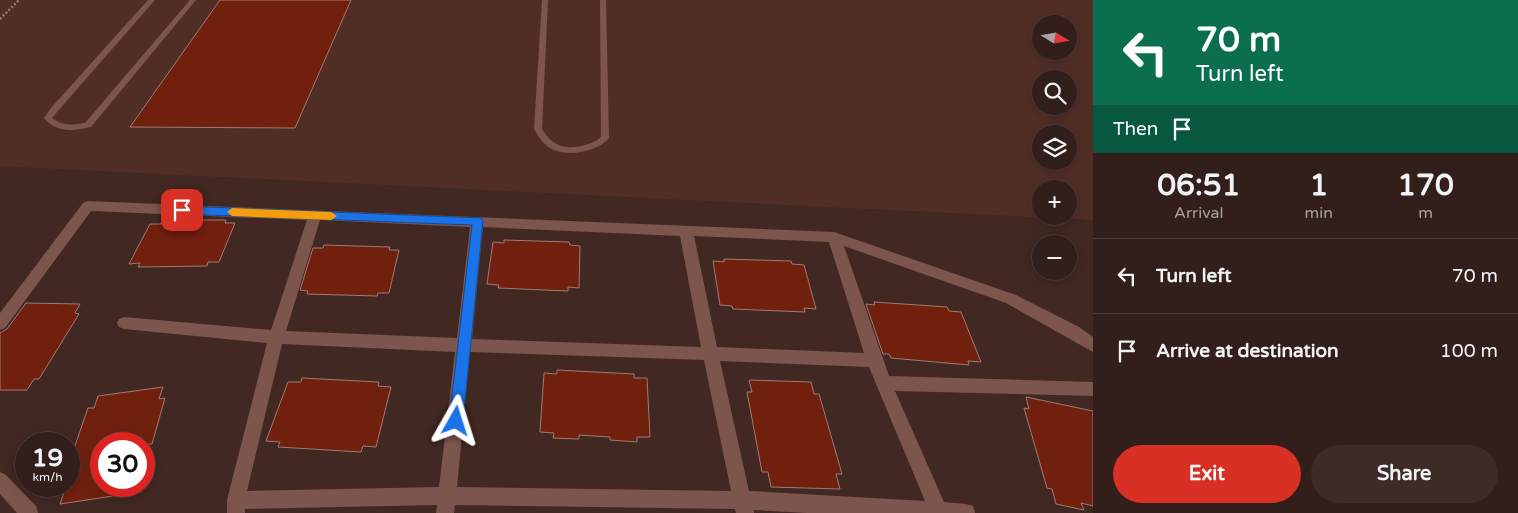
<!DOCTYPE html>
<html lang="en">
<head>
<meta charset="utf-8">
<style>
  :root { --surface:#321e1a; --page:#3d2b27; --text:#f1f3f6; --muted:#a8a2a2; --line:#4d3c39; --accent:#d93025 }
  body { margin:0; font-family:"Varela Round",sans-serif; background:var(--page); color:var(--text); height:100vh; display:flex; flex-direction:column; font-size:19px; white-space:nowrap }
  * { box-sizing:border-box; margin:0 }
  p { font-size:16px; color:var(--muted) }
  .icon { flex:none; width:28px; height:28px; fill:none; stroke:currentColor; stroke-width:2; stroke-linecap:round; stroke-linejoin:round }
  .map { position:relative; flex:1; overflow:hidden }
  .sheet { display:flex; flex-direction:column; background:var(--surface); width:425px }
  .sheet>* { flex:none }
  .guide { background:#0b6e4f; color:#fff; overflow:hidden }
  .needle { width:32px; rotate:101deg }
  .tools { position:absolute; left:1032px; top:15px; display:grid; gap:10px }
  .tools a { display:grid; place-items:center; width:45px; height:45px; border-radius:50%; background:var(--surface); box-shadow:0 2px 12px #0003,0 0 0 1px var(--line); font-size:25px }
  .speed { position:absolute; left:15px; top:432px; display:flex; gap:10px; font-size:25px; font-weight:700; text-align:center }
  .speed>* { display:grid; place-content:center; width:65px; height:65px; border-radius:50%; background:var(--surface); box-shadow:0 2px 12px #0003,0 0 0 1px var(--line); line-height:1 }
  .speed small { font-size:12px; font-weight:400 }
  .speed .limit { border:8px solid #d22; background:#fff; color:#111 }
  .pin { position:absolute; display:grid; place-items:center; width:42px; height:42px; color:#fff; margin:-21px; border-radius:10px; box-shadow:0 2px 8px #0006 }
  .me { position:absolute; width:55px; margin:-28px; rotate:6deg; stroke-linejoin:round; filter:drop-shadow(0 0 4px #0008) }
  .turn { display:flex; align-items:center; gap:18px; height:105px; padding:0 20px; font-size:22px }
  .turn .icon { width:65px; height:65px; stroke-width:2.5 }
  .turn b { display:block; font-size:35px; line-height:42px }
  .then { display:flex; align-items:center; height:48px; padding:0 20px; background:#0003; gap:10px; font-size:19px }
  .eta { display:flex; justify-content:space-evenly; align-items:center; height:85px; text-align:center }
  .eta b { font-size:30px; font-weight:700; line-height:35px }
  .action { display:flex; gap:10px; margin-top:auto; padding:10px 20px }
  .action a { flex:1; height:58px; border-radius:30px; background:var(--accent); color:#fff; font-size:20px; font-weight:700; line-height:58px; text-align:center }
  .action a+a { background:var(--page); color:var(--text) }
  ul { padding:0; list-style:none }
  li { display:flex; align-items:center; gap:15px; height:75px; padding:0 20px; border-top:1px solid var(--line) }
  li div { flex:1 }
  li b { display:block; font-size:19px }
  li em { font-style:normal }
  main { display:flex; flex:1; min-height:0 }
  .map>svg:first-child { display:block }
  .built { fill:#502e26; fill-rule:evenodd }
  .building { fill:#72200e; stroke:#9c7c74 }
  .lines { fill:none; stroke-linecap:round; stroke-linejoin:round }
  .path { stroke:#917a75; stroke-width:2.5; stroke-dasharray:2 2; stroke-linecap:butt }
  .service { fill:#7c564d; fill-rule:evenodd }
  .minor { fill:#7c564d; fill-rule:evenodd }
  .route { fill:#1a73e8; stroke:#114b97 }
  .slow { fill:#f59e0b }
</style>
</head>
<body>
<main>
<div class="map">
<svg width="1093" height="513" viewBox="0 0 1093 513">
  <rect width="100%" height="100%" fill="#422822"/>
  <path class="built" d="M0,0h1093v220l-1093,-54zM1041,24h28v27h-28zM1041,79h28v27h-28zM1041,134h28v27h-28zM1041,189h28v27h-28z"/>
  <path class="building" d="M220,0h131l-56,128 -165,-1z
    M163,220h63l-1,3h10l-16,39h-11l-1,4 -69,1 2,-4 -11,1 21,-40h11z
    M504,240l65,2 1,3 10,1 -1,42 -11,-1v4l-70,-3 1,-3 -12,-1 6,-42 11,1z
    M324,245l66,2 -1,3h10l-10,43h-11l-1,3 -70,-2 1,-3 -8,-1 13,-42h10z
    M724,259l67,2 1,3 12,1 12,44 -12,-1 1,4 -72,-3 -1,-3 -12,-1 -7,-44 11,1z
    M874,302l73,5 2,4 12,1 20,50 -13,-1 1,4 -78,-7 -2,-4h-6l-17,-50 9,1z
    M26,303l54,1 -5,9 4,1 -40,65h-5l-7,11h-27v-57l7,-4z
    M557,370l77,4v4h13l3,59h-13v5l-27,-2v-3l-31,-2v4l-26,-1 1,-5 -14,-1 4,-59 13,1z
    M302,378l77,4 -1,4 13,1 -15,60 -13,-1 -2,6 -83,-5 2,-5 -14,-1 22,-59h13z
    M749,380l62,2 3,12h5l23,80h-6l4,15 -69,-2 -3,-15h-6l-15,-80h5z
    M163,387l-4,12 6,-1 -13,46h-51v42h11l1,10 -53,8 6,-18h3v-23l19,-55h6l4,-12z
    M1026,397l67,14v95l-12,-3 3,7 -28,-6 -4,-15 -5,-1 -23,-80 5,1z"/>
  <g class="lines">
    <path class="path" d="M0,19l19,-19"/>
    <path class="service" d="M148,0h7l-98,112 -5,6c10,8 21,7 33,5l105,-123h6l-105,127c-17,4 -35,6 -47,-9l7,-10z
      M542,0h6l-6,129c3,4 6,9 10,12 13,11 37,6 49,-4l-1,-137h6l3,138c-12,15 -48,21 -63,7 -5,-4 -9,-11 -12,-16z"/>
    <path class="minor" d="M88,201l746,31 182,63 63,32 14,10v15l-87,-49 -162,-57 45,130 204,6v14l-198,-5 49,111 22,2 7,2 2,7h-168l-53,-3v3h-18l-1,-4 -280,-4 -1,8h-18l1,-8 -192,4v4h-18v-13l40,-157 -143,-14 -5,-2 -2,-4 2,-4 5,-2 147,13 36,-110 -216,-9 -86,117 -5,2v-17l83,-110zM320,220l150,7 -13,111 -171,-7zM483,227l197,9 21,111 -229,-8zM694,236l135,6 35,111 -147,-6zM282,344l173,8 -16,135 -192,4zM470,352l234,8 27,131 -274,-4zM720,361l149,6 56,134 -176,-10z
      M0,472l6,3 30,31 2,7h-21l-17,-19z"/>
  </g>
  <path class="route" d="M182,206l299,12 2,3 -20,200 -2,4 -5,2 -5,-2 -2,-4 23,-196 -290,-11 -5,-4z"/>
  <path class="slow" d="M232,208l99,4 6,4 -6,4 -99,-4 -5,-4z"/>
</svg>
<div class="tools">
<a><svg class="needle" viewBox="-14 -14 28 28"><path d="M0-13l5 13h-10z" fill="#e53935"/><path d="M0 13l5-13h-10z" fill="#a8a2a2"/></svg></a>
<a><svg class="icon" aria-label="search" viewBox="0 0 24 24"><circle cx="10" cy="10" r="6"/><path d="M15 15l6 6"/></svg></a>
<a><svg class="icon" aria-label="layers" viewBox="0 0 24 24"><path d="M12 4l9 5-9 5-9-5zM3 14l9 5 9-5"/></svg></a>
<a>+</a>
<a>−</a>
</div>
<div class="speed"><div>19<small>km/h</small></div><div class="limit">30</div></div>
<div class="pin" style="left:182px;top:210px;background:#d93025"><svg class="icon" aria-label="arrive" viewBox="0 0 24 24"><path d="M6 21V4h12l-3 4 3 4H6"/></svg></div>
<svg class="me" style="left:456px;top:421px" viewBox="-20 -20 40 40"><path d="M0-17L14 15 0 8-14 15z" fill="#1a73e8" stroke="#fff" stroke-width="4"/></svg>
</div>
<section class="sheet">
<div class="guide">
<div class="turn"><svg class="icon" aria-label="left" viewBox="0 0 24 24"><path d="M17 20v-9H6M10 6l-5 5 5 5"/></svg><div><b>70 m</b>Turn left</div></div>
<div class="then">Then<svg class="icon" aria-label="arrive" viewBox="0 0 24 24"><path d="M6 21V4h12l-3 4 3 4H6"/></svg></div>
</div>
<div class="eta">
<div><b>06:51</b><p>Arrival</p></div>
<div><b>1</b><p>min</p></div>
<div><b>170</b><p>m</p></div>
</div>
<ul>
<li><svg class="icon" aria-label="left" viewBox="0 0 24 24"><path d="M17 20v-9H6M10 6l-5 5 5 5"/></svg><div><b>Turn left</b></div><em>70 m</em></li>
<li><svg class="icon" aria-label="arrive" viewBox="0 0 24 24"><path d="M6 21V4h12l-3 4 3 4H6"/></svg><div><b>Arrive at destination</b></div><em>100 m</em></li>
</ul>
<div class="action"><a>Exit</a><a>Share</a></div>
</section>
</main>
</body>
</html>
